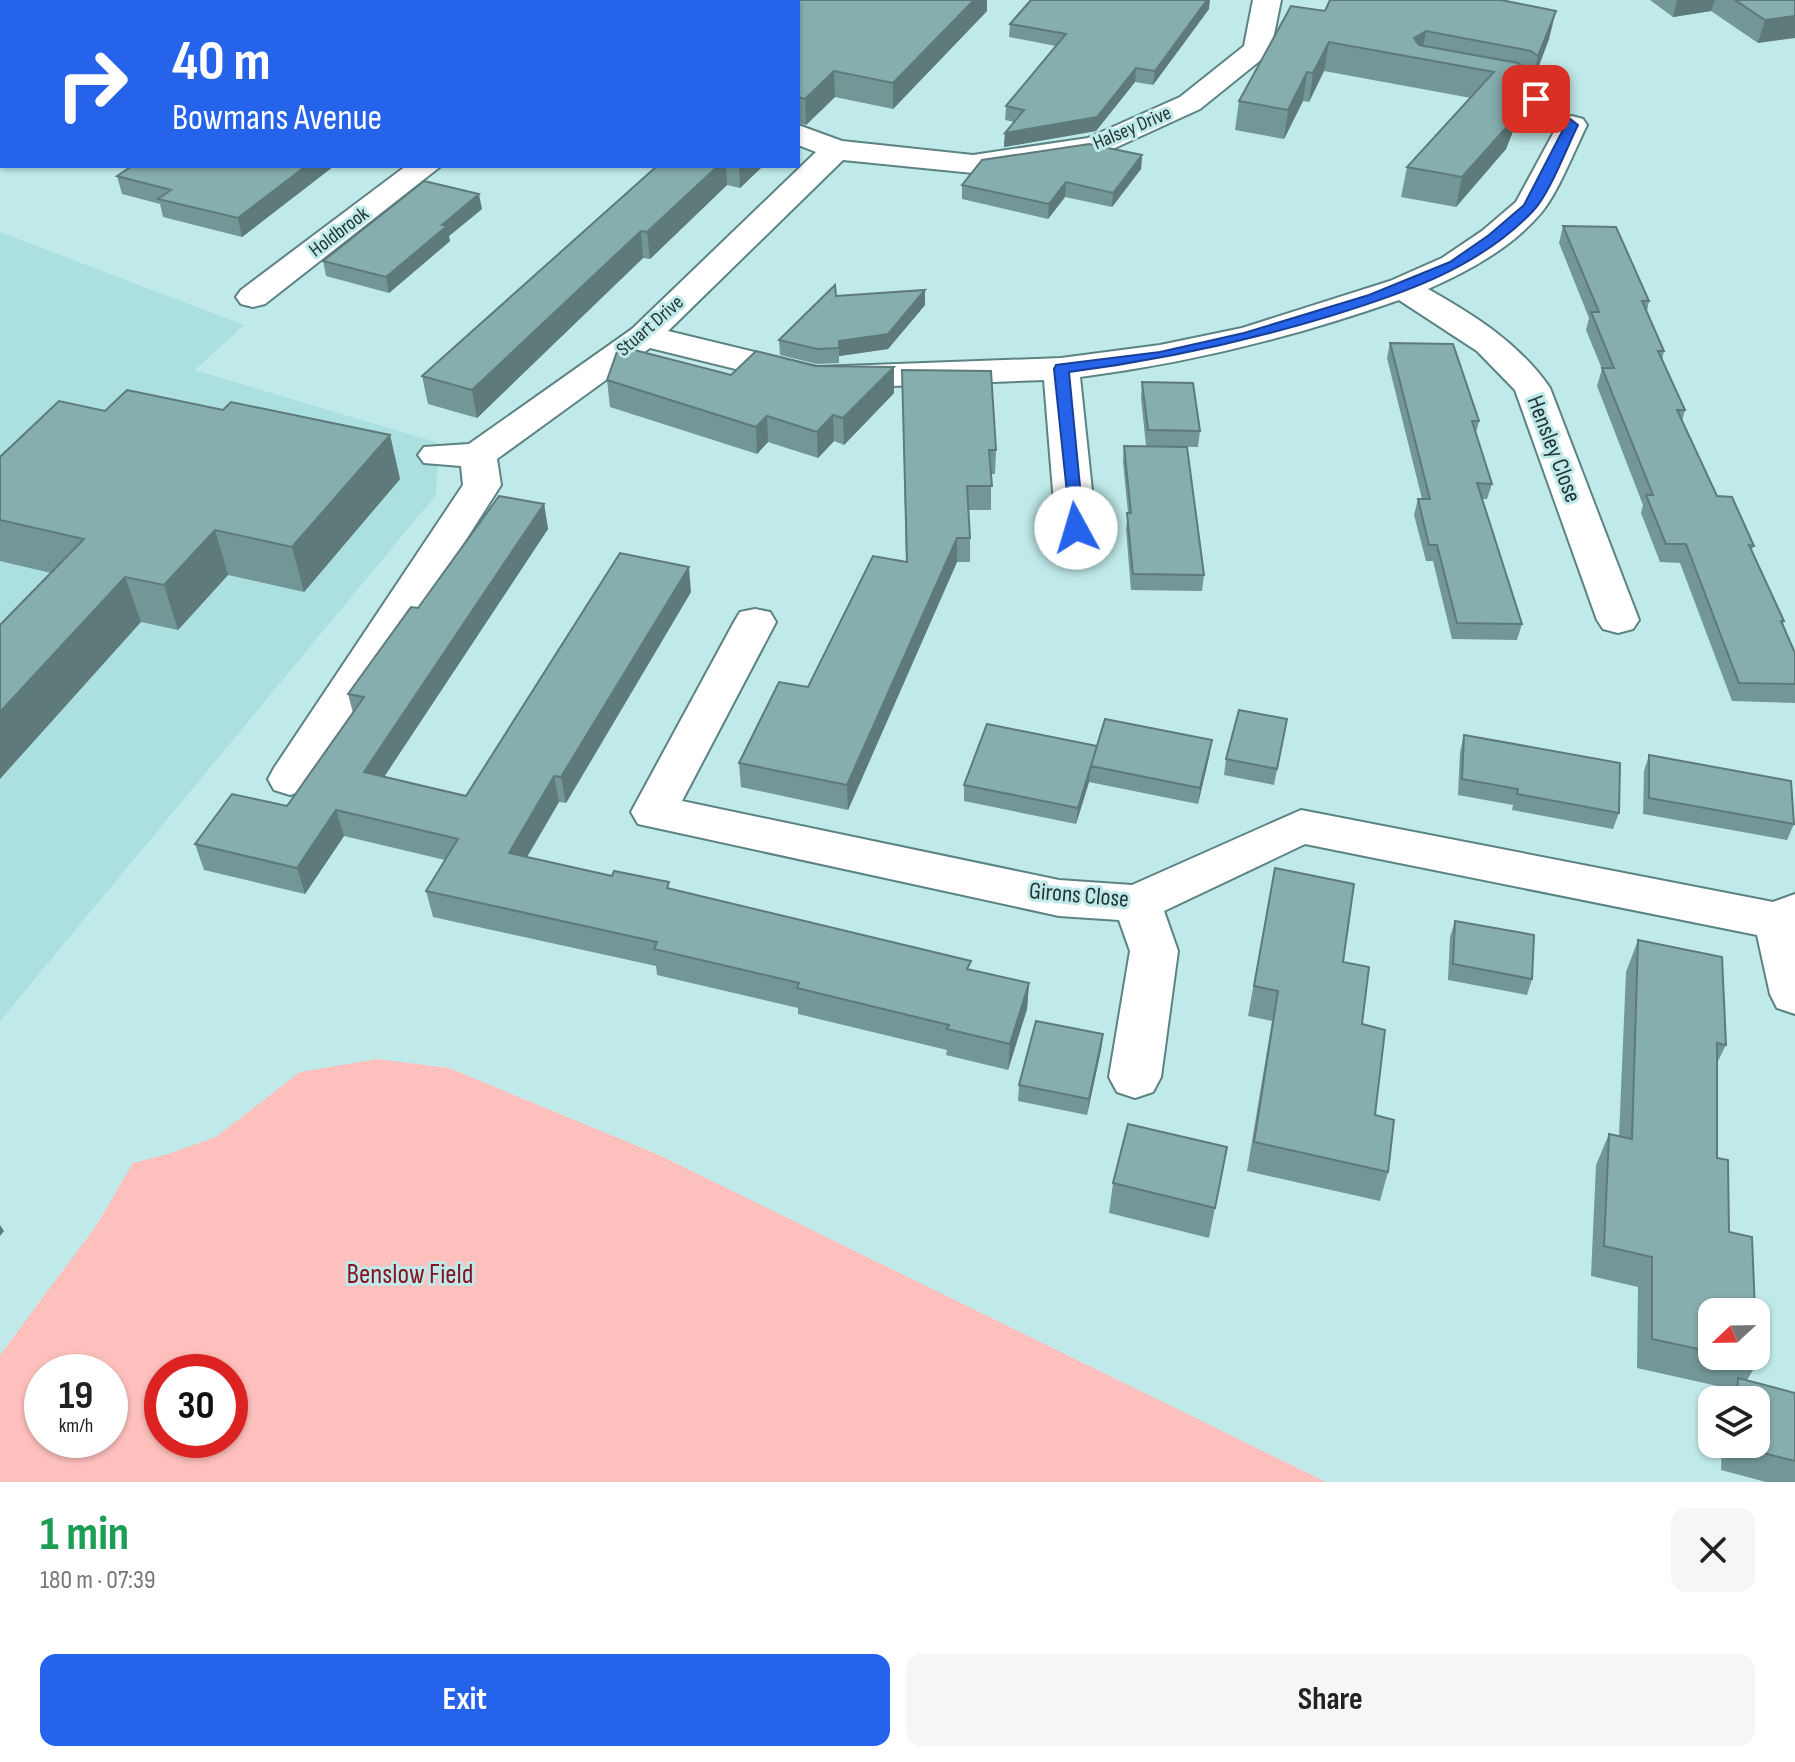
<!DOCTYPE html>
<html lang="en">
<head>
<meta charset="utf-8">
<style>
  :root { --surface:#fff; --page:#f6f6f6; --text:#222; --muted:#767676; --accent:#2563eb }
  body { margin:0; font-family:"Sofia Sans Condensed",sans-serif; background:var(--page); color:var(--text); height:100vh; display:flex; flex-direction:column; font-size:30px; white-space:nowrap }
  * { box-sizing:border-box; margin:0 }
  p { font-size:26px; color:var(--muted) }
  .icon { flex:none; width:44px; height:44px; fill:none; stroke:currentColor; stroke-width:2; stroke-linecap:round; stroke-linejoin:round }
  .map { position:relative; height:1482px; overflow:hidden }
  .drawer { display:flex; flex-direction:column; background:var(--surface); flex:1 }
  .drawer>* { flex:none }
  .guide { position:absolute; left:0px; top:0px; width:800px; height:168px; box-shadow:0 2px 6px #0004; background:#2563eb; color:#fff; overflow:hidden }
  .needle { width:52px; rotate:248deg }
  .buttons { position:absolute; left:1698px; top:1298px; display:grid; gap:16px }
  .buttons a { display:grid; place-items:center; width:72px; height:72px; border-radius:16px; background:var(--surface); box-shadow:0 2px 6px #0004; font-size:40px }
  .speed { position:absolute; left:24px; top:1354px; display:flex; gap:16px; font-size:40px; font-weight:700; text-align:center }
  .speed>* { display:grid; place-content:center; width:104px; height:104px; border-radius:50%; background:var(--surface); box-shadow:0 2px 6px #0004; line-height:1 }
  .speed small { font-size:20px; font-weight:400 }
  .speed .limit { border:12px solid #d22; background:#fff; color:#111 }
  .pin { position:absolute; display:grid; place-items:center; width:68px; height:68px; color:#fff; margin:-34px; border-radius:16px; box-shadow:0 4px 12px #0006 }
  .me { position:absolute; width:88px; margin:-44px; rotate:354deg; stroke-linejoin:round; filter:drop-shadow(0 0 6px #0008) }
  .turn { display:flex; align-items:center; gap:28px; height:168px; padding:0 40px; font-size:36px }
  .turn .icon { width:104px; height:104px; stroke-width:2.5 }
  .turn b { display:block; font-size:56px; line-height:68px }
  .round { display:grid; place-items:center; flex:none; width:84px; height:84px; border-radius:16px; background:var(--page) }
  .head { display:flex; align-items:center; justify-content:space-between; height:136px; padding:0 40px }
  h1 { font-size:48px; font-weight:700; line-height:60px; color:#1e9e55 }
  .action { display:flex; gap:16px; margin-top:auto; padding:16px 40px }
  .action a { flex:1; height:92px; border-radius:16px; background:var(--accent); color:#fff; font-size:32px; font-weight:700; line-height:92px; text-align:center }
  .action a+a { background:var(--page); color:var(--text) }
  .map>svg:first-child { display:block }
  .built { fill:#ace0e0 }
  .green { fill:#fec0bd; fill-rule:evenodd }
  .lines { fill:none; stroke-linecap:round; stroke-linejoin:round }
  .service-casing { stroke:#5c8383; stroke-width:4 }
  .minor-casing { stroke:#5c8383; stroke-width:4 }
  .service { fill:#fff; fill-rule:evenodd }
  .minor { fill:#fff; fill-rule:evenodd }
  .rail-casing { stroke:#6a8686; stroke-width:6 }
  .rail { stroke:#c0eaea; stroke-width:4; stroke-dasharray:13; stroke-linecap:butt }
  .wall { fill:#739696 }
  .shaded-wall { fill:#5e7a7a }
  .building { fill:#86aeae; stroke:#5e7a7a; stroke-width:2 }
  .route { fill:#2563eb; stroke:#184099; stroke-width:2 }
  .labels { text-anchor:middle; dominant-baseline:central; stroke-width:6; stroke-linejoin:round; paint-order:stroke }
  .far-street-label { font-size:20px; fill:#243535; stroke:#c0eaea }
  .street-label { font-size:24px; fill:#243535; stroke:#c0eaea }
  .near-park-label { font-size:28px; fill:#861423; stroke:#c0eaea }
</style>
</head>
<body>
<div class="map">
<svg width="1795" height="1482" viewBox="0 0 1795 1482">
  <rect width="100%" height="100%" fill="#c0eaea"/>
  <path class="built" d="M0,232l244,93 -49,45 244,73 -3,52 -436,526z"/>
  <path class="green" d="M377,1059l72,9 210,87 667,327h-1326v-127l96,-129 37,-63 35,-9 48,-17 84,-65zM42,1372h68v68h-68zM162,1372h68v68h-68z"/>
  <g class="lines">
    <g class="service-casing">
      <path id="service" d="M1500,77l24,5 56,43 -2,3h-12l-53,-39 -19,-4 -2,-3z"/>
    </g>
    <g class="minor-casing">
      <path id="minor" d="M641,0h28v2h-28z
        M1253,0h28l-10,49 -4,6 -67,54 -94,43 -133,21 -130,-13 -175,171 149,36 244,-9 99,-13 82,-17 148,-47 52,-23 40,-27 34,-29 45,-83 11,-3 11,3 4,6c-13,26 -28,66 -46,88 -30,35 -72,58 -113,76 46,26 91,54 122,99l89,232 -6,9 -15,4 -15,-4 -6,-9 -82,-230 -38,-39 -78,-51c-105,37 -209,63 -319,77l16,151 -6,9 -14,3 -14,-3 -6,-9 -12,-148 -227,9 -167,-41 -153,111 4,26 -195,305 -16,5 -16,-5 -6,-11 6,-11 189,-283 -2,-19 -37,-3 -6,-8 6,-8 45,-3 163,-115 184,-177 -18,-7v-20l44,16 131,14 115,-17 92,-41 64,-51z
        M406,166h35l-176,138 -12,3 -12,-3 -5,-7 5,-7z
        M755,609l15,3 6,10 -94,179 377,79 73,5 169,-75 472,92 22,-8v120l-18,-6 -7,-14 -13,-59 -452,-91 -141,67 14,40 -17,126 -8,15 -18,6 -18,-6 -8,-15 21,-126 -11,-31 -60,-4 -421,-92 -7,-12 103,-190 6,-10z"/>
    </g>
    <use href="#service" class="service"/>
    <use href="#minor" class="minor"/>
    <g class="rail-casing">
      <path id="rail" d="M170,2l4,-2
        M197,2l3,-2
        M220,2l3,-2
        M242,2l4,-2"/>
    </g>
    <use href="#rail" class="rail"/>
  </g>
  <path class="wall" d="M695,0h292v11l-94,98 -58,-12 -29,28 -8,-2v-121h-103z
    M1650,0h145l-37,43 -47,-32 -38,6z
    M1209,9l-56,76 -18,-3 -39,49 -92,16 1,-14 9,-11 -9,-2 1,-14 50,-60 -47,-9 1,-13z
    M1325,11l224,28 -17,45 -3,-2 -4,19 -19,48 -50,58 -55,-10 6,-30 64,-69 -147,-27 -15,31 -6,-1 -19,38 -49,-9 4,-29z
    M1142,155l-1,14 -29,38 -47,-10 -17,22 -86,-20v-14z
    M132,166h202l-92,71 -79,-20 -3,-13 -38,-10 -5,-18z
    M657,166h106l-23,22 -13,-3 -77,74 -7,-1 -166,160 -49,-14 -6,-28z
    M482,209l-33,27 1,5 -61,52 -63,-17 -3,-15z
    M1563,226l86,75 -2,10 17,40 -2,9 23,50 -3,11 35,75 37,50 -3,5 33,70 -1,3 12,29v50l-63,-2 -52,-138 -20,-1 -19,-49 2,-8 -46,-119 5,-17 -16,-39 3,-12 -30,-75z
    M925,290v15l-37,44 -49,7v7l-22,1 -37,-9 -1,-15 57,-44z
    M1390,343l89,78 -3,12 16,51 -5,15h-5l40,125 -5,16 -65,-1 -19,-78h-7l-12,-46 4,-16h4l-35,-141z
    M815,366l79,1v26l-50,52 -10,-4 -16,17 -50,-16 -11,12 -147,-47 -3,-27 124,-5z
    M902,370l94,80 -1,24h-4v36h-22l1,28v24h-13l-109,248 -107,-23 -2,-24 69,-76 98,-125z
    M1142,382l58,49 -2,16 -52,-1 -5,-48z
    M223,410l167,25 10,44 -96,113 -76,-17 -50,55 -37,-8 -90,-49 -51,-12v-104l105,-46z
    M1124,446l80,129 -2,16 -71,-1 -5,-61 2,-16 -5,-51z
    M544,504l4,25 -164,248 82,19 225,-204 -125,211 -7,-1 -32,55 143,31 300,82 59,13 -2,26 -19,61 -62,-15 1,-5 -149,-36v-6l-141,-33 -1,-9 -223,-49 -7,-26 19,-31 -101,-24 -39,58 -101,-24 -9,-26 92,-38 66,-93 -5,-19 70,-86z
    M1287,719l-13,66 -50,-10 2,-16z
    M1464,735l155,78 -6,16 -101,-19 1,-5 -55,-10 2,-43z
    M1212,740l-3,17 -11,47 -109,-22 -13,42 -112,-23v-16l133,-39z
    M1649,755l145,69 -7,16 -144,-26 1,-43z
    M1269,898l74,64 19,62 13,91 13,57 -8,29 -133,-30 25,-150 -24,-5z
    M1455,921l77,58 -5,16 -79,-15 2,-43z
    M1638,940l88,105 -9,18 -5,293h44l2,6 -11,18 48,13v89h-29l-45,-12 1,-26h34v-44h-31l6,-11 -94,-21 1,-81 -47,-11 5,-111 13,-31 10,2 7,-164z
    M1103,1034l-2,16 -14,65 -69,-14 1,-16z
    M1227,1147l-18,91 -100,-25 4,-30z"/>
  <path class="shaded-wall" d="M547,0h24l-2,2h-25z
    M974,0h13v11l-94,98v-26z
    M1207,0h3l-1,9 -56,76 2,-14z
    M1677,0h38l-4,11 -38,6z
    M1556,11l-7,28 -17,45 6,-28z
    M1795,16v22l-37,5 7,-23z
    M2,23v25l-2,1v-25z
    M1426,31l-5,28 -7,-21z
    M1329,42l-5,29 -15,31 4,-29z
    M1136,68l-1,14 -39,49 -92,16 1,-14z
    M834,71l1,26 -29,28 -1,-26z
    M1307,72l-4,29 -19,38 4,-29z
    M1531,73l-6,28 -19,48 -50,58 6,-30z
    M1142,155l-1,14 -29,38 1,-14z
    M306,166h28l-92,71 -4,-19z
    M718,166h8l1,19 -77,74 -3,-27z
    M739,166h24l-23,22z
    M1066,182l-1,15 -17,22 1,-15z
    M479,194l3,15 -33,27 1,5 -61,52 -3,-16 56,-52z
    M641,231l2,27 -166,160 -5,-28z
    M925,290v15l-37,44 -49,7v-15z
    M894,367v26l-50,52 -1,-27z
    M833,415l1,26 -16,17 -1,-26z
    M767,416l1,26 -11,12 -1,-27z
    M390,435l10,44 -96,113 -12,-45z
    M544,504l4,25 -178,269 -6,-26z
    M215,530l13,45 -50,55 -14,-45z
    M957,538v24l-109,248 -1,-25z
    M689,567l2,25 -125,211 -5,-26z
    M125,577l16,45 -141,157v-67z
    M1212,740l-3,17 -11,47 2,-16z
    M1091,766l-2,16 -13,42 2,-16z
    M554,776l5,26 -45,77 -5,-26z
    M336,810l8,26 -39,58 -8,-26z
    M1029,983l-2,26 -19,61 2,-26z
    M1103,1034l-2,16 -14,65 2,-16z
    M0,1225l4,6 -4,5z"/>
  <path class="building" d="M0,0h50l-5,2h-43v21l-2,1z
    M339,0h208l-3,2h-208z
    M728,0h246l-81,83 -59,-12 -29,28 -7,-2v-95h-72z
    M1031,0h176l-52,71 -19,-3 -39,49 -92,16 19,-23 -18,-4 60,-72 -56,-10z
    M1330,0h171l55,11 -18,45 -7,-5 -105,-20 -12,7 5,7 99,18 13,10 -18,47 -51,57 -55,-10 87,-95 -165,-30 -16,31 -6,-1 -19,38 -49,-9 52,-95 34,5z
    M1735,0h60v16l-30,4z
    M1089,144l53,11 -29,38 -47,-11 -17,22 -87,-19 20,-25z
    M132,166h174l-68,52 -80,-19 13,-9 -54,-14z
    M657,166h61l-71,66 -6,-1 -169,159 -50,-14z
    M424,181l55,13 -37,31 5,1 -61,51 -63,-16z
    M1563,226l53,1 33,74h-7l22,50h-6l27,59h-8l40,86 15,1 22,49 -5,-1 35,76h-3l14,32v31l-56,-1 -53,-139h-20l-20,-49h7l-51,-127h12l-23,-56h8z
    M835,285l1,11 89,-6 -37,44 -49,7v7l-22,1 -38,-9z
    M1390,343l63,1 26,77h-7l20,63 -15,-1 45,141 -65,-1 -20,-78h-8l-11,-46h12z
    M619,346l112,29 25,-24 59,15 79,1 -51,51 -10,-3 -16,17 -50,-16 -11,11 -149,-47z
    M902,370l89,1 5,79h-7l3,36h-25l3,52h-13l-110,247 -108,-22 40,-81 29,5 65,-131 34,6z
    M1142,382l51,1 7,48 -52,-1z
    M127,390l96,20 8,-8 159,33 -98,112 -77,-17 -51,55 -39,-8 -125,135v-87l84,-86 -84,-19v-63l59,-56 46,10z
    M1124,446l63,1 17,128 -71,-1 -6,-61h4z
    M499,496l45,8 -180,268 102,24 154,-243 69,14 -128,210 -7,-1 -45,77 103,23 2,-5 55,11 -2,6 304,73 -4,8 62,14 -19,61 -63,-15 2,-4 -152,-37 2,-5 -145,-34 3,-7 -231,-51 32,-52 -122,-29 -39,58 -102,-24 37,-50 55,12 77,-109 -16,-3 63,-87 7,1z
    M1239,710l48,9 -10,50 -51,-10z
    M1105,719l107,21 -12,48 -109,-22z
    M987,724l110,22 -19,62 -114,-23z
    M1464,735l156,28 -1,50 -102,-19 1,-5 -56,-10z
    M1649,755l142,26 3,43 -145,-26z
    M1275,868l79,16 -11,78 26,5 -7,57 23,6 -10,85 19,5 -6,52 -134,-30 24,-151 -24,-5z
    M1455,921l79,14 -2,44 -79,-15z
    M1638,940l84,17 4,88 -9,-2v115l11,2 1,72 23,5 3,75h-43v40l-60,-13v-82l-48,-11 5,-112 23,5z
    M1036,1021l67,13 -14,65 -70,-14z
    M1128,1124l99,23 -12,61 -102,-25z
    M1756,1324l2,38 -29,-6h27z
    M1738,1378l57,15v68l-59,-15v-2h20v-44h-19z"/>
  <path class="route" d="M1532,96h8l38,29c-11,22 -29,70 -45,86 -54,57 -131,83 -203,105 -89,27 -169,44 -261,56l15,156 -8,5 -5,-2 -17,-162 2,-4 104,-13 84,-19 125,-38 81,-33 39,-27 35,-30 41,-79 -33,-25z"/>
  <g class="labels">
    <g class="far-street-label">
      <text transform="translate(1132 128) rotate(-23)">Halsey Drive</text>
      <text transform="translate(339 232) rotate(-37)">Holdbrook</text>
      <text transform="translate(650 326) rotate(-41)">Stuart Drive</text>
    </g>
    <g class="street-label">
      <text transform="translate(1554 449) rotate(69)">Hensley Close</text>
      <text transform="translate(1079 895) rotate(5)">Girons Close</text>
    </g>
    <g class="near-park-label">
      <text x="410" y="1274">Benslow Field</text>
    </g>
  </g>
</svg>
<div class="buttons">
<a><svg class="needle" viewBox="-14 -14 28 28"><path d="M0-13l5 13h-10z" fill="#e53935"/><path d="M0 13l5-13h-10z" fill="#767676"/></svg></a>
<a><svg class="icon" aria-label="layers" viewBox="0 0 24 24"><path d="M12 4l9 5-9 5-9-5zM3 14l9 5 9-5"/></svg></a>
</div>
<div class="speed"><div>19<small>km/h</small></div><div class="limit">30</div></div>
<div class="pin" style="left:1536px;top:99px;background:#d93025"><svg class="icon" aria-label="arrive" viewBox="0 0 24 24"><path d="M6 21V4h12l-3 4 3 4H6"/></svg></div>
<svg class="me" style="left:1076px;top:528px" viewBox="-20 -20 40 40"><circle r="19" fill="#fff"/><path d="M0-13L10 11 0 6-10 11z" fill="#2563eb"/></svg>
<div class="guide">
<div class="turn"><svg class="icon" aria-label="right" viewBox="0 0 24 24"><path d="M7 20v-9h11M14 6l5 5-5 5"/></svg><div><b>40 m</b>Bowmans Avenue</div></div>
</div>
</div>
<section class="drawer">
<div class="head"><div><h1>1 min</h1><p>180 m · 07:39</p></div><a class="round"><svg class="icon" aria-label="close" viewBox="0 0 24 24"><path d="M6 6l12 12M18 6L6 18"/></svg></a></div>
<div class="action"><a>Exit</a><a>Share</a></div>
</section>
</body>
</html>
